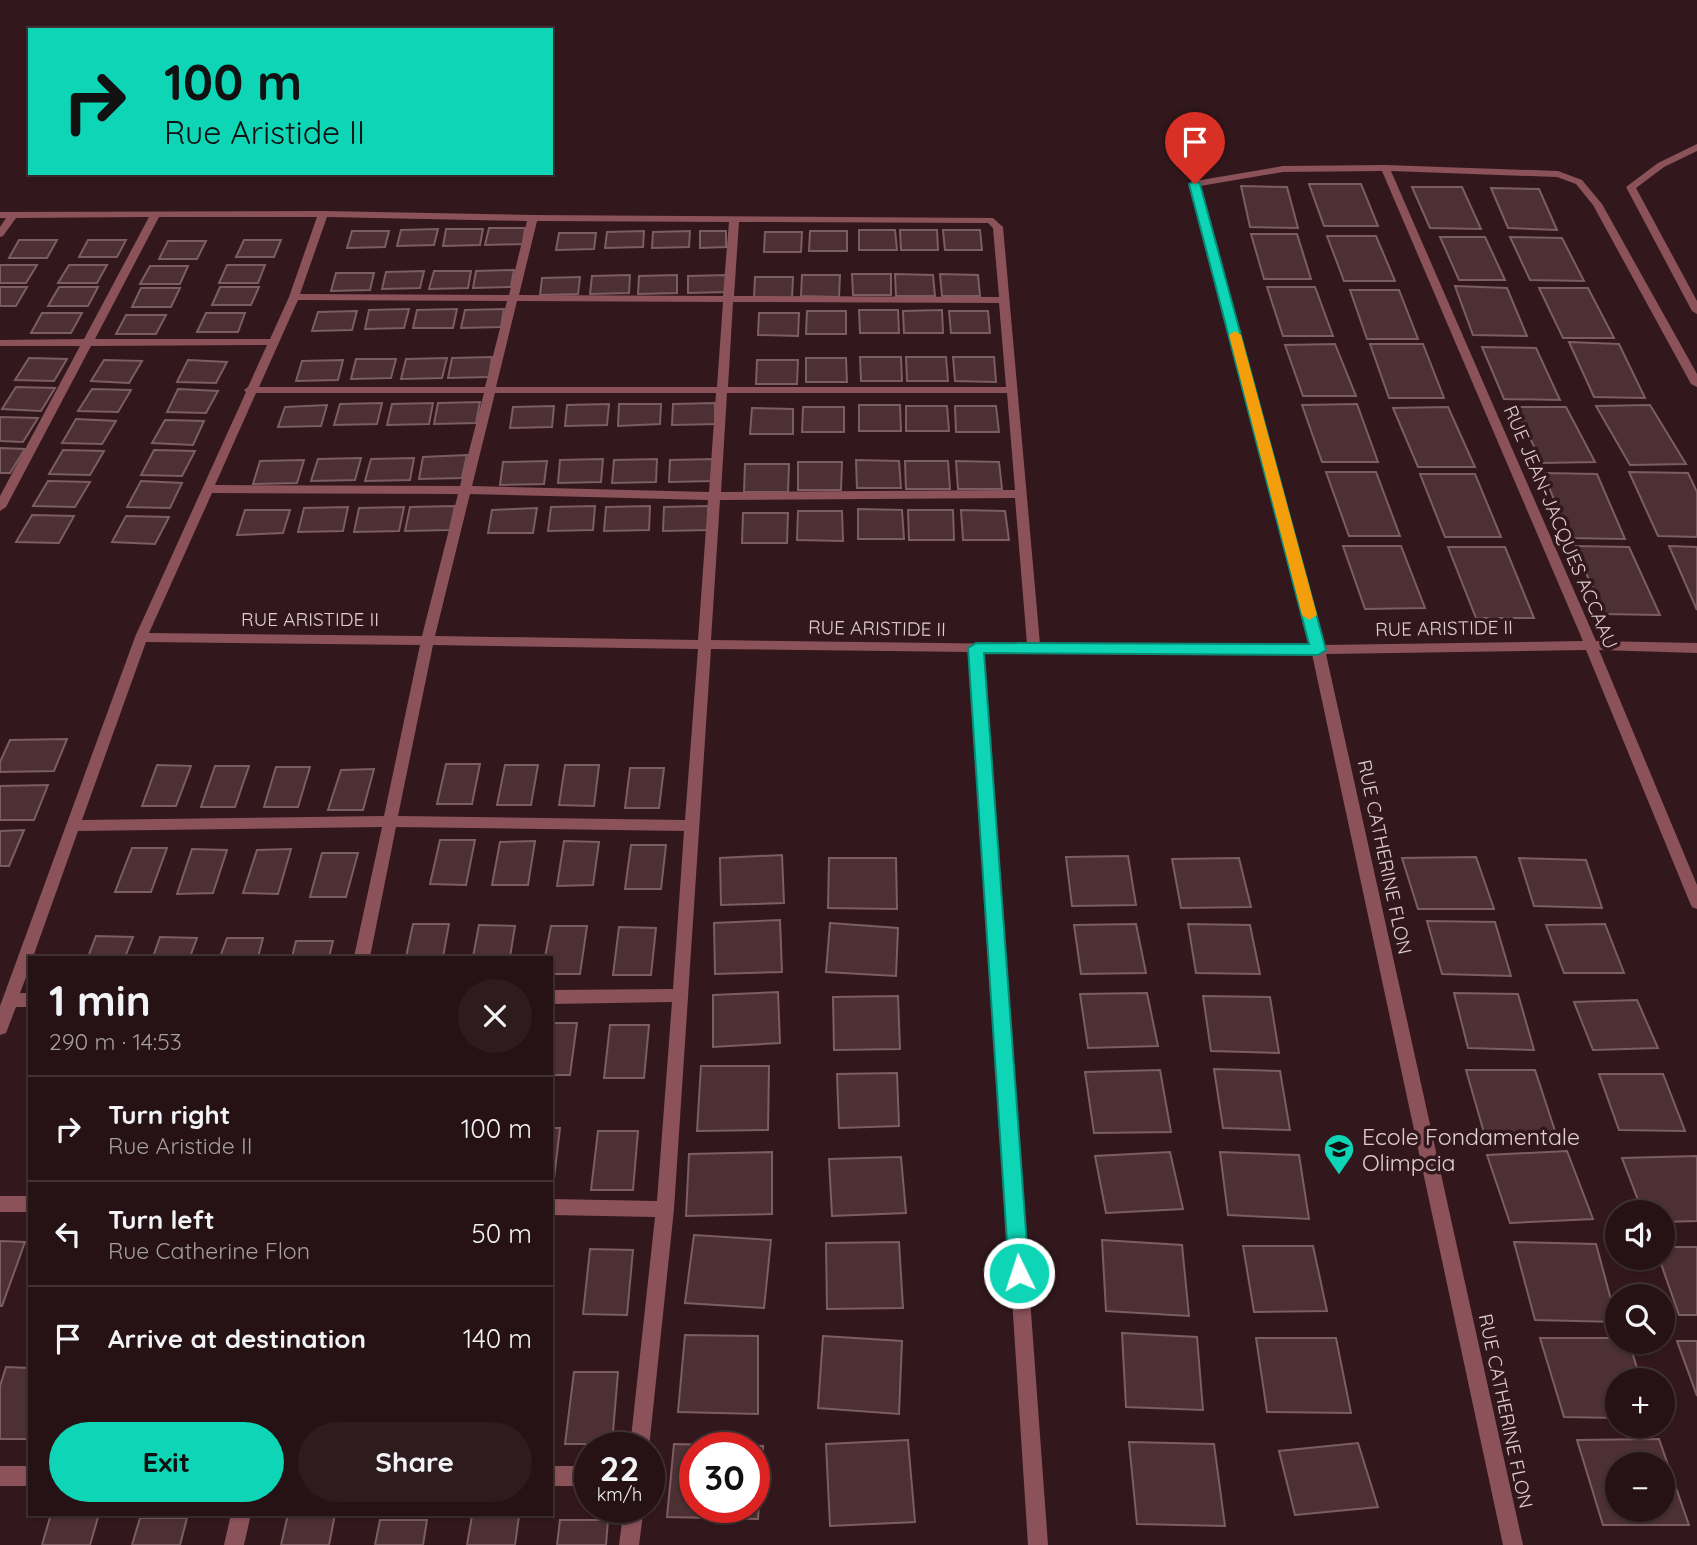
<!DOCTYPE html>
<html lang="en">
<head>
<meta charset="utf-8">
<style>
  :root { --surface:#261215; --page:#2e1b1e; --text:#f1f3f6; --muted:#a49ea0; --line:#423234; --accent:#0dd5b5 }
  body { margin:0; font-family:Quicksand,sans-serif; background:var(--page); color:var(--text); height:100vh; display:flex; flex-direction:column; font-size:26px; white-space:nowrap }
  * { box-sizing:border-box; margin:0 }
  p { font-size:23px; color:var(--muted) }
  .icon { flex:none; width:38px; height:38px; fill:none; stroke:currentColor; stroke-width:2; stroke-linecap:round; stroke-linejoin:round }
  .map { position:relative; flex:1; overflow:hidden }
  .side { position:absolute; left:28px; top:956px; width:525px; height:560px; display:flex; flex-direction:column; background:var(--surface); border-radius:0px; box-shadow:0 2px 5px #0004,0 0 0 2px var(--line) }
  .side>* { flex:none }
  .banner { position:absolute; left:28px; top:28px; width:525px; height:147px; border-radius:0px; box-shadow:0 2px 5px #0004,0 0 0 2px var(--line); background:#0dd5b5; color:#111; overflow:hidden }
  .tools { position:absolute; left:1605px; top:1200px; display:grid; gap:14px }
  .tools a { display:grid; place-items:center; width:70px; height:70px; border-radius:50%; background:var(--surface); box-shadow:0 2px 5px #0004,0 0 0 2px var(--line); font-size:35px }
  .speed { position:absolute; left:574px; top:1432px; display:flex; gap:14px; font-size:35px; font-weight:700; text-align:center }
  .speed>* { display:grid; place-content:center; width:91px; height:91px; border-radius:50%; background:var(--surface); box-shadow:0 2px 5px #0004,0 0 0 2px var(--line); line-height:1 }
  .speed small { font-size:18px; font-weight:400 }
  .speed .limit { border:10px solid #d22; background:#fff; color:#111 }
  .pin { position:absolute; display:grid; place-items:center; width:60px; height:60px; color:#fff; margin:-72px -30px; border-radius:50% 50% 50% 0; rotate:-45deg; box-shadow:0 0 7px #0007 }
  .pin .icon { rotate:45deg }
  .me { position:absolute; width:77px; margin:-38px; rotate:356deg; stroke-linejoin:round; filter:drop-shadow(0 0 5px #0008) }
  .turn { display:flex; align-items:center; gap:24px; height:147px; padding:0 21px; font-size:32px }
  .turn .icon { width:91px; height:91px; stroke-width:2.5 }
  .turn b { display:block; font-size:49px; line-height:60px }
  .round { display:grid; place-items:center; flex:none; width:74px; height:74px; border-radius:37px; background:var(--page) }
  .headline { display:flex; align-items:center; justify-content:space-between; height:119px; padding:0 21px }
  h1 { font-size:42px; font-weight:700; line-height:52px }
  .cta { display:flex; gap:14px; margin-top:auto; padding:14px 21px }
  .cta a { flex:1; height:80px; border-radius:42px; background:var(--accent); color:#111; font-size:28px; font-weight:700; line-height:80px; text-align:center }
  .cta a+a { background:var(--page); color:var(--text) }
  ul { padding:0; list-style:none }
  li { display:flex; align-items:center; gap:21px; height:105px; padding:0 21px; border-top:2px solid var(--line) }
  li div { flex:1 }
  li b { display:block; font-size:26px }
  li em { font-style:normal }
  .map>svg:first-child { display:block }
  .building { fill:#4c3033; stroke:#7c5d61; stroke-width:2; fill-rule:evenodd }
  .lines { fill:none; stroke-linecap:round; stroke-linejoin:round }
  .minor { fill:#8b525a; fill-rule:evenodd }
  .route { fill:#0dd5b5; stroke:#088a76; stroke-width:2 }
  .slow { fill:#f59e0b }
  .labels { text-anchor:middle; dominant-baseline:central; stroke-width:7; stroke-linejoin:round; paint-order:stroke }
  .street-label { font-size:19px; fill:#e0cdcf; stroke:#32181c }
  .near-poi-label { font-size:23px; fill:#e0cdcf; stroke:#32181c; text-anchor:start }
</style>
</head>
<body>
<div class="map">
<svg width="1697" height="1545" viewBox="0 0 1697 1545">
  <rect width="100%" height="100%" fill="#32181c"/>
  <path class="building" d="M1309,184h52l17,42h-54z
    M1241,186l46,1 11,41 -48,-1z
    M1412,187h50l19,42 -51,-1z
    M1491,188l48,1 18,41 -49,-2z
    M489,228h36l-2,16 -38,1z
    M438,229l-4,16 -37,1 4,-16z
    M446,229h37l-3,16 -37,1z
    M859,230h36l2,20h-38z
    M900,230h37l1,20h-37z
    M943,230h37l2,20h-37z
    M352,231h37l-4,16 -38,1z
    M644,231l-1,16 -38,1 2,-16z
    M690,231l-1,16 -37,1 1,-16z
    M700,231h26v16l-26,1z
    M810,231h37v20h-38z
    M765,232h37l-1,20h-37z
    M559,233h37l-2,16 -38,1z
    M1251,234h46l14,45h-47z
    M1327,236h49l19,45h-51z
    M1440,237h45l20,43h-46z
    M1510,237l52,1 22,43 -54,-1z
    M19,240h38l-10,18h-38z
    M88,240h38l-9,17h-38z
    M244,240h37l-7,17h-38z
    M168,241h38l-9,18h-38z
    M0,265h37l-11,18h-26z
    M69,265h38l-10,18h-39z
    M227,265h38l-7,18h-39z
    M150,266h38l-8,18h-40z
    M514,270l-3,17 -38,1 3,-17z
    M424,271l-4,17 -38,1 4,-17z
    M434,271h37l-3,17 -39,1z
    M336,273h38l-4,17 -39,1z
    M852,274h39v21h-38z
    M895,274l38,1 2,21h-39z
    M940,274l38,1 2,21h-38z
    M630,275l-1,18 -39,1 2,-18z
    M677,275v18l-39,1 1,-18z
    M727,275v17l-39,1v-17z
    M802,275h38l-1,22 -38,-1z
    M580,277l-2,17 -38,1 2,-17z
    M755,277h38l-1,21h-38z
    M1455,286l52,2 20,48 -54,-1z
    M0,287h27l-11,19h-16z
    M59,287h39l-10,19h-40z
    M220,287h39l-8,18h-39z
    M1267,287h48l18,49h-50z
    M141,288h39l-9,19h-39z
    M1539,288h49l26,50h-51z
    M1350,290h49l19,49h-51z
    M409,309l-5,19 -39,1 4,-19z
    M457,309l-4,19h-40l4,-18z
    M504,309l-3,18 -40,1 4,-18z
    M859,310h39l1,23h-39z
    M942,310l1,23h-39l-1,-22z
    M357,311l-5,19 -40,1 6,-19z
    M807,311h39v23h-40z
    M949,311h39l2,22h-39z
    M42,313h40l-11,20h-40z
    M206,313h39l-7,19h-41z
    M759,313h40l-1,23 -40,-1z
    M126,315h40l-10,19h-40z
    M1569,342l50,2 26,54 -51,-1z
    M1335,344l21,52h-53l-18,-51z
    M1370,344h53l21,54h-55z
    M1482,347l54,1 24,52 -56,-1z
    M492,357l-3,20 -41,1 4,-20z
    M860,357h41l1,24h-41z
    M906,357h40l2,24h-41z
    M953,357h41l2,25 -41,-1z
    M29,358l38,1 -13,22 -39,-1z
    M447,358l-5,20 -41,1 5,-20z
    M806,358h40l1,24h-41z
    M356,359h40l-5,19 -40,1z
    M104,360l38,1 -13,22 -38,-2z
    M188,360l39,2 -11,21 -39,-1z
    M343,360l-5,20 -42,1 6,-20z
    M757,360h41l-1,24h-41z
    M16,387l39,1 -14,23 -39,-2z
    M92,389l39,1 -13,22 -40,-1z
    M178,389l40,2 -12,22 -39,-1z
    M480,402l-4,21 -42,1 4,-21z
    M382,403l-5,21 -43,1 6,-21z
    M433,403l-4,21 -42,1 5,-21z
    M715,403v21l-43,1 1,-21z
    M609,404l-2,21 -42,1 2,-21z
    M619,404h42l-1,20 -42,2z
    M1357,404l21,58h-56l-20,-57z
    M327,405l-6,21 -43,1 7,-20z
    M859,405h41l1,26h-42z
    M1650,405l36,59 -56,1 -34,-59z
    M554,406l-2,21 -42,1 3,-21z
    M906,406h41l2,25h-43z
    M955,406h41l3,26h-43z
    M803,407h41v25h-42z
    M1448,407l27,60h-57l-25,-59z
    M1515,407h51l29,55 -53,1z
    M752,408l41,1v25h-43z
    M0,417l38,1 -15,24 -23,-1z
    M76,419l40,2 -14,23 -40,-1z
    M165,420l39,1 -11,24 -41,-2z
    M0,448l25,1 -15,24h-10z
    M63,450l41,1 -14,24 -41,-1z
    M154,450l41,1 -13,25 -41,-1z
    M467,455l-5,23 -43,1 4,-22z
    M361,458l-6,22 -44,1 7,-22z
    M414,458l-4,22 -45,1 6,-22z
    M603,459l-2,23 -43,1 2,-23z
    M657,459l-1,23 -44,1 2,-23z
    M714,459l-1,22 -44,1 1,-22z
    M304,460l-7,23 -44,1 7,-23z
    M856,460l43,1 2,27h-44z
    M547,461l-3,23 -44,1 3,-23z
    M905,461h43l2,28h-44z
    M956,461l43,1 3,27h-44z
    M798,462h44l-1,28h-43z
    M745,464h44l-1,28h-44z
    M1326,472h50l24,64h-51z
    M1629,472l59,1 9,19v45l-39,-1z
    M1543,473l54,1 28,65 -55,-1z
    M1420,474h55l26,63h-56z
    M48,481l42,1 -15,25 -42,-1z
    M141,481l41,2 -12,25 -43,-1z
    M455,506l-5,24 -45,1 5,-24z
    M595,506l-2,24 -45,1 3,-24z
    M650,506l-1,24 -45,1 2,-24z
    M708,506v24l-45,1 1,-24z
    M348,507l-5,24 -45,1 6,-24z
    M404,507l-5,24 -45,1 5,-24z
    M537,508l-4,25h-45l4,-23z
    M858,509l44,1 2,29h-46z
    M245,510h45l-7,23 -46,2z
    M908,510h45l1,30h-45z
    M961,510l44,1 4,29h-46z
    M798,511h44l1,30 -46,-1z
    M743,513h45l-1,30h-45z
    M32,515l42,1 -15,27 -43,-1z
    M126,516l43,1 -14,27 -43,-2z
    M1343,546h58l24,62 -60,1z
    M1575,546l54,1 31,68 -57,-1z
    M1669,546l28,1v63z
    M1448,547h57l29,71h-58z
    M67,739l-13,32 -54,1v-10l10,-22z
    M446,764h34l-8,40h-35z
    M157,765l34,1 -15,40h-34z
    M505,765h33l-7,40h-34z
    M565,765h34l-5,41 -35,-1z
    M215,766h34l-14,41h-34z
    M276,767h34l-12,40h-34z
    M630,768h34l-5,40h-34z
    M374,769l-11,41h-35l13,-40z
    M48,785l-14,35h-34v-34z
    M24,830l-15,36h-9v-35z
    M440,840h35l-9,45 -36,-1z
    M535,841l-7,44h-36l8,-43z
    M564,841l35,1 -6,43 -36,1z
    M631,845h35l-5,44h-36z
    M132,848h35l-16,44h-36z
    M192,849l35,1 -14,43 -36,1z
    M291,849l-13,45 -35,-1 14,-43z
    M322,853h36l-12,44h-36z
    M782,855l2,48 -63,2 -1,-47z
    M1128,856l8,49 -64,1 -6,-49z
    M1476,857l18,52h-76l-16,-51z
    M829,858h67l1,51 -69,-1z
    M1239,858l12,49 -70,1 -9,-49z
    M1519,858l67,2 16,48 -68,-2z
    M780,920l2,52 -67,2 -1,-51z
    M1427,921l68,1 16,54 -69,-2z
    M830,923l68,5 -2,48 -70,-4z
    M413,924h36l-6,33h-37z
    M1136,924l10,49 -65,1 -7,-49z
    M1188,924l62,1 10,49 -64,-1z
    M1605,924l19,49h-60l-18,-48z
    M479,925l36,1 -5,31h-37z
    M551,926h36l-7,48h-29v-17h-6z
    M619,927l37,1 -5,47h-38z
    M96,936l37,1 -8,20h-37z
    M160,937l37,1 -7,19h-37z
    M227,938h36l-5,19h-38z
    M296,941h37l-4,16h-37z
    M778,992l2,51 -67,4v-52z
    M1147,993l11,53 -70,2 -8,-54z
    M1454,993l64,1 16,56 -66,-2z
    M898,996l2,53 -66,1 -1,-53z
    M1203,996l67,1 9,56 -68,-2z
    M1637,1000l21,48 -65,2 -19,-48z
    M551,1023h26l-7,52h-19z
    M610,1025h39l-5,53h-40z
    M701,1066h68l-1,64 -71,1z
    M1214,1069l66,2 10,59 -67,-2z
    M1160,1070l11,62 -77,1 -9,-61z
    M1466,1070h69l22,67 -72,-1z
    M897,1073l2,53 -60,2 -2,-54z
    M1599,1074h64l22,57 -66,-1z
    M551,1128h9l-7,59h-2z
    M598,1131h40l-5,59h-42z
    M1567,1151l26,68 -83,4 -23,-68z
    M772,1152v62l-86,2 3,-62z
    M1170,1152l13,57 -77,4 -11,-57z
    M1220,1152l79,3 10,64 -81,-4z
    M1697,1156v65l-35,1v-9h-19l-21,-55z
    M901,1157l5,56 -74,3 -3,-57z
    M694,1235l77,5 -7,68 -79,-5z
    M1102,1240l80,5 7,71 -83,-5z
    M0,1241l25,1 -23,64h-2z
    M899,1242l4,66 -76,1 -1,-66z
    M1514,1242l82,2 21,78 -82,-2z
    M1243,1246h70l14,65 -73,1z
    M1662,1247h35v68h-18l-20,-57h3z
    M590,1249l43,1 -6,65 -44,-1z
    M1122,1333l75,4 6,73 -77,-3z
    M685,1335l73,1v78l-80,-2z
    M823,1336l79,5 -3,73 -81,-6z
    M1256,1338h80l15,75 -84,-1z
    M1540,1338h77v4h12l12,39h-24v37l-53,-1z
    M1677,1341h20v55z
    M6,1367l24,1 -3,71h-27v-53z
    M574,1372h44l-6,72h-47z
    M1659,1439l30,86h-86l-26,-85zM1617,1465h45v45h-45z
    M908,1440l7,82 -85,4 -4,-82z
    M1129,1442l85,2 11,82 -88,-2z
    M1358,1443l20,64 -83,8 -16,-64z
    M674,1444l89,2 -5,73 -91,-2zM695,1447h59v60h-59z
    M51,1514h48l-9,31h-48z
    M288,1514h47l-6,31h-48z
    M472,1516h47l-4,29h-48z
    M140,1518h47l-7,27h-48z
    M380,1520h47l-4,25h-48z
    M560,1520h48l-2,25h-49z"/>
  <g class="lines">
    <path class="minor" d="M1697,144v7l-33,16 -28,21 61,113v13l-5,-3 -66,-124 32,-24z
      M1385,165l173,6 24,9 20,24 95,170v13l-6,-3 -98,-179 -17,-21 -19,-7 -166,-6 205,470 101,2v10l-98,-3 98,235v24l-5,-2 -2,-4 -104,-253 -260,4 197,891h-20l-191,-891 -329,-1 65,892h-20l-58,-893 -259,-3 -37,560 -25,239 -19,-1 25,-230 -104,-2v-16l106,2 15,-199 -121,2v-14l122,-1 11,-158 -288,-4 -26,130h-16l28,-130 -304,4 -45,126h-3v10l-10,26h10v14h-14l-10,26 -6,2v-29l135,-369 111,-245 -2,-2 4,-3 19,-42 -176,1 -85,161 -6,4v-15l80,-150h-80v-6l84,-1 65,-122 -133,1 -13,18 -3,1v-10l6,-9h-6v-6l323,-1 210,4 460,3 10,9 37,417 270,1 -120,-461 5,-3 88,-15zM1382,171l201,470 -260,4 -123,-459 83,-14zM159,217h158l-28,80 -19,42h-175zM327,217l200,4 -18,74 -209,-1zM537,221l192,1 -6,74 -204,-1zM739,222l249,1 5,5 6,69 -265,-1zM298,300l209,1 -22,86h-226zM517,301l206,1 -6,85h-221zM733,302l266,1 7,84h-278zM256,393h228l-24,93 -245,-1zM495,393h221l-7,99 -237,-6zM727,393h280l8,97 -294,2zM212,493l246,1 -36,142 -273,-3zM470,494l238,6 -10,140 -263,-4zM1015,498l12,146 -316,-4 9,-140zM146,642l274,3 -36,171 -302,4zM433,645l265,4 -13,171 -287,-4z
      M0,1196h30v16h-30z
      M0,1466h30v20h-30z
      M551,1466h39v20h-39z
      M624,1507h20l-5,38h-20z
      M231,1514h20l-7,31h-20z"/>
  </g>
  <path class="route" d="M1195,181l5,3 126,466 -8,5 -334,-2 45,620 -3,7 -7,3 -7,-3 -3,-7 -41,-625 8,-5 333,1 -120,-460z"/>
  <path class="slow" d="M1235,331l6,4 76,280 -8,5 -7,-5 -73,-280z"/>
  <defs>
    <g id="school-pin" transform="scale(1.575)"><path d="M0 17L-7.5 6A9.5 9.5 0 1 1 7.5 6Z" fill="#0dd5b5" stroke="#32181c"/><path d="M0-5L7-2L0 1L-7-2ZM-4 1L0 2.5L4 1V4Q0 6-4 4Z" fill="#111"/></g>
  </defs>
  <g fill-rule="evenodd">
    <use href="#school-pin" x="1339" y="1149"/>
  </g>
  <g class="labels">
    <g class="street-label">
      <text transform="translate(1561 527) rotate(67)">RUE JEAN-JACQUES ACCAAU</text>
      <text x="310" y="619">RUE ARISTIDE II</text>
      <text transform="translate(877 628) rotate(1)">RUE ARISTIDE II</text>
      <text transform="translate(1444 628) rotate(-1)">RUE ARISTIDE II</text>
      <text transform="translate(1385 857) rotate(78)">RUE CATHERINE FLON</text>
      <text transform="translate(1506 1411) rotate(78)">RUE CATHERINE FLON</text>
    </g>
    <g class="near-poi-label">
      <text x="1362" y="1136">Ecole Fondamentale<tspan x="1362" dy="26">Olimpcia</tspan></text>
    </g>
  </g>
</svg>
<div class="tools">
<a><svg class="icon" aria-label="sound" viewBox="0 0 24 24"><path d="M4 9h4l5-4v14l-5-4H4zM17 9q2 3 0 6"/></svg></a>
<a><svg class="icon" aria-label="search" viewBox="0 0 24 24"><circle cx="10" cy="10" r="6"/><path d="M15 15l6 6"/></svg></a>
<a>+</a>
<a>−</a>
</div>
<div class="speed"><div>22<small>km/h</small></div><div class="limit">30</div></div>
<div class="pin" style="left:1195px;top:184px;background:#d93025"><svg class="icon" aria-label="arrive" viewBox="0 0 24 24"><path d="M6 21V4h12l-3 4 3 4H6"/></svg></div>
<svg class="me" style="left:1019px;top:1273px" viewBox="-20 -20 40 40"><circle r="17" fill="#0dd5b5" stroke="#fff" stroke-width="3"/><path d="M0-11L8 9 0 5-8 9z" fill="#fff"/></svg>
<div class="banner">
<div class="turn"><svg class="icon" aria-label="right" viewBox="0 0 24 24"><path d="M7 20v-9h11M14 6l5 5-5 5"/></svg><div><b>100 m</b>Rue Aristide II</div></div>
</div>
<section class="side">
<div class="headline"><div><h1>1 min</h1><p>290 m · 14:53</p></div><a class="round"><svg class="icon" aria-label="close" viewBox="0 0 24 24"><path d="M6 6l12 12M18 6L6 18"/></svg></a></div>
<ul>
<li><svg class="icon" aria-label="right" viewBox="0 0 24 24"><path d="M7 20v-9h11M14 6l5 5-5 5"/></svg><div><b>Turn right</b><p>Rue Aristide II</p></div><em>100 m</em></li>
<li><svg class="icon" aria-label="left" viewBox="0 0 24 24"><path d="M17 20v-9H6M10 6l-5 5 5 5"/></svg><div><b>Turn left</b><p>Rue Catherine Flon</p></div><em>50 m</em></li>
<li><svg class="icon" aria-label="arrive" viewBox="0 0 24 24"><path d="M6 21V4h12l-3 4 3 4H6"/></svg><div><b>Arrive at destination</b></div><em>140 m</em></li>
</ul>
<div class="cta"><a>Exit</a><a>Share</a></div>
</section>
</div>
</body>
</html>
